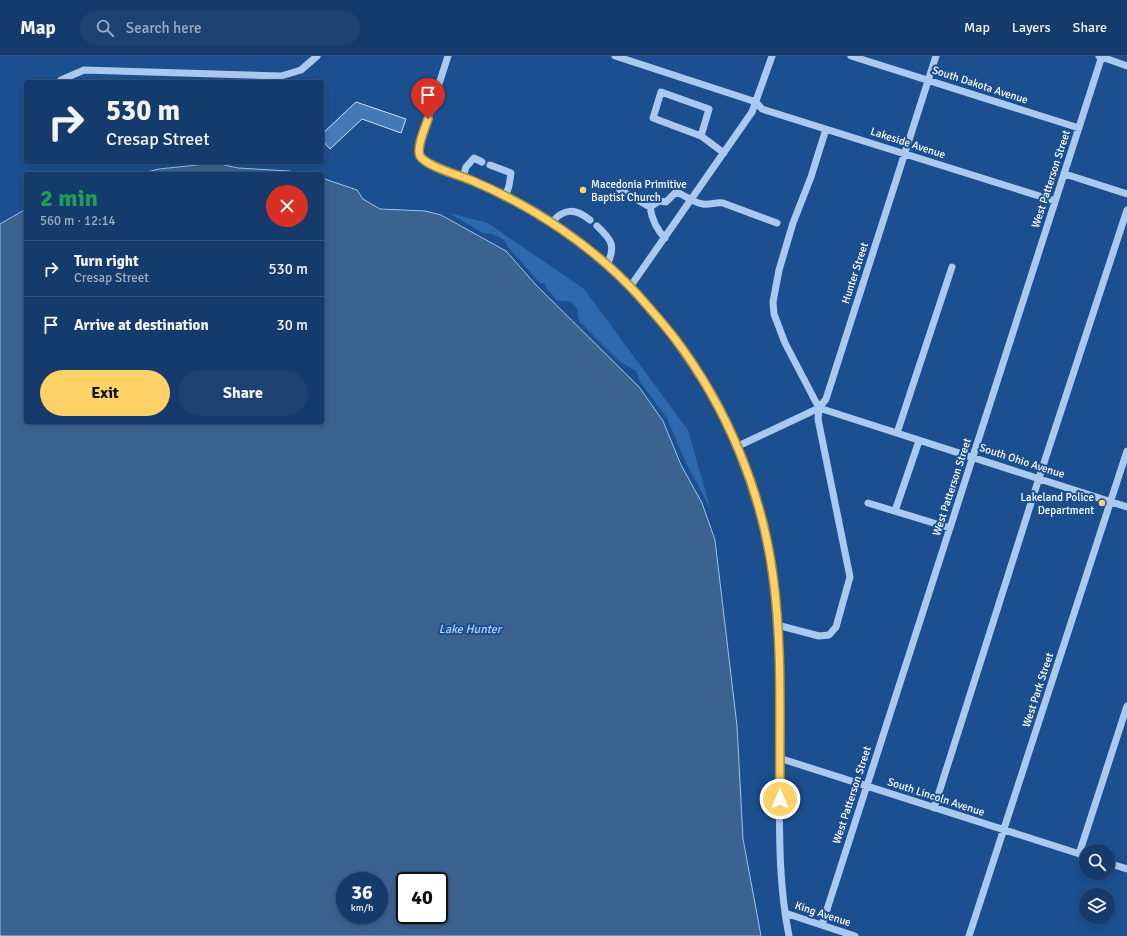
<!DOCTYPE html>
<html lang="en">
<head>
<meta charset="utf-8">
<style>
  :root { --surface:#143b6b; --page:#1d4271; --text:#f1f3f6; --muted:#9dadc1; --line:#33557e; --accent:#ffd166 }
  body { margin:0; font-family:Signika,sans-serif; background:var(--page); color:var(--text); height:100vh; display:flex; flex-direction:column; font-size:15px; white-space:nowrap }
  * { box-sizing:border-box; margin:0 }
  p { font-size:13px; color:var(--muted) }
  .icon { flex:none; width:22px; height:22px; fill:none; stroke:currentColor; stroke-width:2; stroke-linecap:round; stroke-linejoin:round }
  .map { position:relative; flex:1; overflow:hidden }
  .details { position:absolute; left:24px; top:116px; width:300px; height:252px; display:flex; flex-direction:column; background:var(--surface); border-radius:4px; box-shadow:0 2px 6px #0003,0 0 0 1px var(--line) }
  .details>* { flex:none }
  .top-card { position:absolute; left:24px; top:24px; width:300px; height:84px; border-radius:4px; box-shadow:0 2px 6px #0003,0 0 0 1px var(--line); background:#143b6b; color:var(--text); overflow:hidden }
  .controls { position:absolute; left:1079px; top:788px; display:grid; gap:8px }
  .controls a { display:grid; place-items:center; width:36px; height:36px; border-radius:50%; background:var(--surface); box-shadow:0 2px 6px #0003,0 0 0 1px var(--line); font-size:20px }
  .speed { position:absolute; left:336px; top:816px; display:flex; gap:8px; font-size:20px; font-weight:700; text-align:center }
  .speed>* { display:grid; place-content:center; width:52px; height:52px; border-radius:50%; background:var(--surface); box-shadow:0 2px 6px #0003,0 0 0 1px var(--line); line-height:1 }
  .speed small { font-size:10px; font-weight:400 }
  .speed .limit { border:2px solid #111; border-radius:6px; background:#fff; color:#111 }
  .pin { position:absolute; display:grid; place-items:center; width:34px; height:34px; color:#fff; margin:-41px -17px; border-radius:50% 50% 50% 0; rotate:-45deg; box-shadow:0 0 4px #0007 }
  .pin .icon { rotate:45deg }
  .me { position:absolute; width:44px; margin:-22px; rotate:0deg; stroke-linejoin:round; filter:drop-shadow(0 0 3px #0008) }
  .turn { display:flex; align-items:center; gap:14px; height:84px; padding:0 16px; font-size:18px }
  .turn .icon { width:52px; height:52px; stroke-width:2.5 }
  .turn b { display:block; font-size:28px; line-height:34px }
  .round { display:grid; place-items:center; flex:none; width:42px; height:42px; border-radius:21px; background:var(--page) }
  .head { display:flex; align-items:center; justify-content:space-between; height:68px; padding:0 16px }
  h1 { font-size:24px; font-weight:800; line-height:30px; color:#1e9e55 }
  .button { display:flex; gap:8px; margin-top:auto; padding:8px 16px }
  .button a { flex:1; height:46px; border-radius:24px; background:var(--accent); color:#111; font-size:16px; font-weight:800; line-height:46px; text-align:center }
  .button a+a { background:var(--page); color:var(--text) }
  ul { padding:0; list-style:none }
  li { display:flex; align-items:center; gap:12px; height:56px; padding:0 16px; border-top:1px solid var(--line) }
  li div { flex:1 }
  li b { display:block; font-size:15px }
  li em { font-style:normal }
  header { display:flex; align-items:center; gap:24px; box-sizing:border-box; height:56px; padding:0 20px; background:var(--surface); border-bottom:1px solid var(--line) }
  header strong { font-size:19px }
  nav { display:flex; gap:22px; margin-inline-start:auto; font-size:14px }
  .search { width:280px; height:36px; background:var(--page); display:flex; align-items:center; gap:10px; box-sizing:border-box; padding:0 14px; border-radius:22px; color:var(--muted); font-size:15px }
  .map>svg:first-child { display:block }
  .green { fill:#2e69ad }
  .water { fill:#3c6290; stroke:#9cc4f0; fill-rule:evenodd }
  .building { fill:#4478b7; stroke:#cfe3fa }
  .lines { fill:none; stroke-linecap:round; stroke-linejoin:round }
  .minor { stroke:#a9c9ee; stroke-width:7 }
  .route-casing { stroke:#a68842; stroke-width:10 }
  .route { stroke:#ffd166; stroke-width:7 }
  .poi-dot { fill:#ffd166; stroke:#1b4f8f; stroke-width:1.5 }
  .labels { text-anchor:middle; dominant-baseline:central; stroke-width:4; stroke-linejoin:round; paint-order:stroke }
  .street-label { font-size:11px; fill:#fff; stroke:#1b4f8f }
  .poi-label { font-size:11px; fill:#fff; stroke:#1b4f8f; text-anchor:start }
  .water-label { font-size:12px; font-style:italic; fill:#b5d3f5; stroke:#1b4f8f }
</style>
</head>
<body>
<header>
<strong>Map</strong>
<div class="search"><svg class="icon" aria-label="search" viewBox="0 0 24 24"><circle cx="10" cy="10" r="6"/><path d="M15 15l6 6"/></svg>Search here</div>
<nav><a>Map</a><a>Layers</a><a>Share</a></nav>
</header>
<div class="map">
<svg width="1127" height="880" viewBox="0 0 1127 880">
  <rect width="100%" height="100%" fill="#1b4f8f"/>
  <path class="green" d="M449,157l39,10 96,66 104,141 25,88 -6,-16 -21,-39 -19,-45 -27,-36 -4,-11 -17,-10 -40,-40 -2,-13 -7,-7h-12l-12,-13 -1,-5h-5l-32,-36 -5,-8 -11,-5 -9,-1z"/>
  <path class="water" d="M216,107l22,5 51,3 16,3h-166l20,-5z
    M322,122l35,12 6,9 17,10 45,2 16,4 65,36 30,34 103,102 24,34 18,44 21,38 13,37 22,186 6,113 18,97h-761v-712l26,-15v213h296zM345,825h34v34h-34zM405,825h34v34h-34z"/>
  <path class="building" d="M356,46l50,17 -5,14 -39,-14 -32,30 -8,-9v-6z"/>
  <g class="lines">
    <path class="minor" d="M448,0l-29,90 1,10c11,11 27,15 42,20 10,4 20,9 30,14 50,25 99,56 138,97 75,79 131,182 143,291 7,60 6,120 6,179 1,60 -2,120 10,179
      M615,0l132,43 9,3 6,7 293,92
      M851,0l228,72
      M1099,0l28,10
      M61,24l23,-10 197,6 20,-6 16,-14
      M701,80l8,-27 -48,-17 -8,26 48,18 23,17
      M490,109l21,8 -2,13 -4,11
      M1065,118l62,20
      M463,121l3,-10 8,-9 8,4
      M620,134l30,17
      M650,151l9,-6 7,1 10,-10c9,3 17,11 27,12 7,1 13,-2 20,-1l54,20
      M650,151c2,13 6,22 15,31
      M551,167c13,-15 24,-15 39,-3
      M597,170c15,14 19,20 10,39
      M630,231l122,-175 20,-56
      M819,352l308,99
      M897,377l55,-166
      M736,391l83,-39 7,-9 110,-343
      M868,447l82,25
      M895,455l24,-70
      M777,569l42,11 10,-1 7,-8 14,-50 -32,-158 1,-11 -34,-65 -11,-29 -1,-12 6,-32 14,-47 18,-46 15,-48
      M779,702l307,98
      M934,752l105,-330 88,-268
      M1079,798l48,-148
      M1108,807l19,6
      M785,857l70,23
      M822,869l280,-869
      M969,880l158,-485"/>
  </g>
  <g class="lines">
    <g class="route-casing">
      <path id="route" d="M428,63c-3,9 -12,29 -8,37 7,11 40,19 53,25 61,26 120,65 165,114 13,15 26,29 38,45 51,68 86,152 97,236 10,73 6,149 7,223"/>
    </g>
    <use href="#route" class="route"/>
  </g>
  <g class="poi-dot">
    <circle cx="583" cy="134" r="4"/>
    <circle cx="1102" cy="447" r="4"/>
  </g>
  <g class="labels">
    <g class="street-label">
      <text transform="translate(980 29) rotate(18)">South Dakota Avenue</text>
      <text transform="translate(908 87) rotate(18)">Lakeside Avenue</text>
      <text transform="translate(1051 123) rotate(-72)">West Patterson Street</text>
      <text transform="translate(855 217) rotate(-72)">Hunter Street</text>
      <text transform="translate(1022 405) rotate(18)">South Ohio Avenue</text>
      <text transform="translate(952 431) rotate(-72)">West Patterson Street</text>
      <text transform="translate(1038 634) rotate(-72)">West Park Street</text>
      <text transform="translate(852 739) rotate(-72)">West Patterson Street</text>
      <text transform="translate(936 741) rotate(18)">South Lincoln Avenue</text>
      <text transform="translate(823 858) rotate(18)">King Avenue</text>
    </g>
    <g class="poi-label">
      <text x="591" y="128">Macedonia Primitive<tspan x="591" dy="13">Baptist Church</tspan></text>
      <text x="1094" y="441" text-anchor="end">Lakeland Police<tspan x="1094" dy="13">Department</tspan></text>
    </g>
    <g class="water-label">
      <text x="470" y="573">Lake Hunter</text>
    </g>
  </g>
</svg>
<div class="controls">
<a><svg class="icon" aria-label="search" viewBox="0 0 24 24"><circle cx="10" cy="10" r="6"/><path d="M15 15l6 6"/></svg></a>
<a><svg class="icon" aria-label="layers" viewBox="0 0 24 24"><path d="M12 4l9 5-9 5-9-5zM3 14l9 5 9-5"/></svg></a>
</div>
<div class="speed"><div>36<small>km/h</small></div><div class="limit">40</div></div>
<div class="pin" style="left:428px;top:63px;background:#d93025"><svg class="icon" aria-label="arrive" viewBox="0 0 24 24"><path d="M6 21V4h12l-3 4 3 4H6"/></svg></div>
<svg class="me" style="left:780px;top:743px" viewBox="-20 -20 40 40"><circle r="17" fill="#ffd166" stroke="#fff" stroke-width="3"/><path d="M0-11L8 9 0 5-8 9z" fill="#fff"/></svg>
<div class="top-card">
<div class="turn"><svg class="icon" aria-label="right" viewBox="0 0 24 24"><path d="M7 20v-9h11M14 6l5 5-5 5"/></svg><div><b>530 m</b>Cresap Street</div></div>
</div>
<section class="details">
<div class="head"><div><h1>2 min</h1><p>560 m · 12:14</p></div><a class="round" style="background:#d93025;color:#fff"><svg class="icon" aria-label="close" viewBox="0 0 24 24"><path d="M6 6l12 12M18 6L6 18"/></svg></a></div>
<ul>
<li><svg class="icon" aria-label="right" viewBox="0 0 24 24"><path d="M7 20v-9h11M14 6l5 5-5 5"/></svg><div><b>Turn right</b><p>Cresap Street</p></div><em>530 m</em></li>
<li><svg class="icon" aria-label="arrive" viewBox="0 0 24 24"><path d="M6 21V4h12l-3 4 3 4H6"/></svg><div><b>Arrive at destination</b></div><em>30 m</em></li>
</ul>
<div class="button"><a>Exit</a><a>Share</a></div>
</section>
</div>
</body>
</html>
